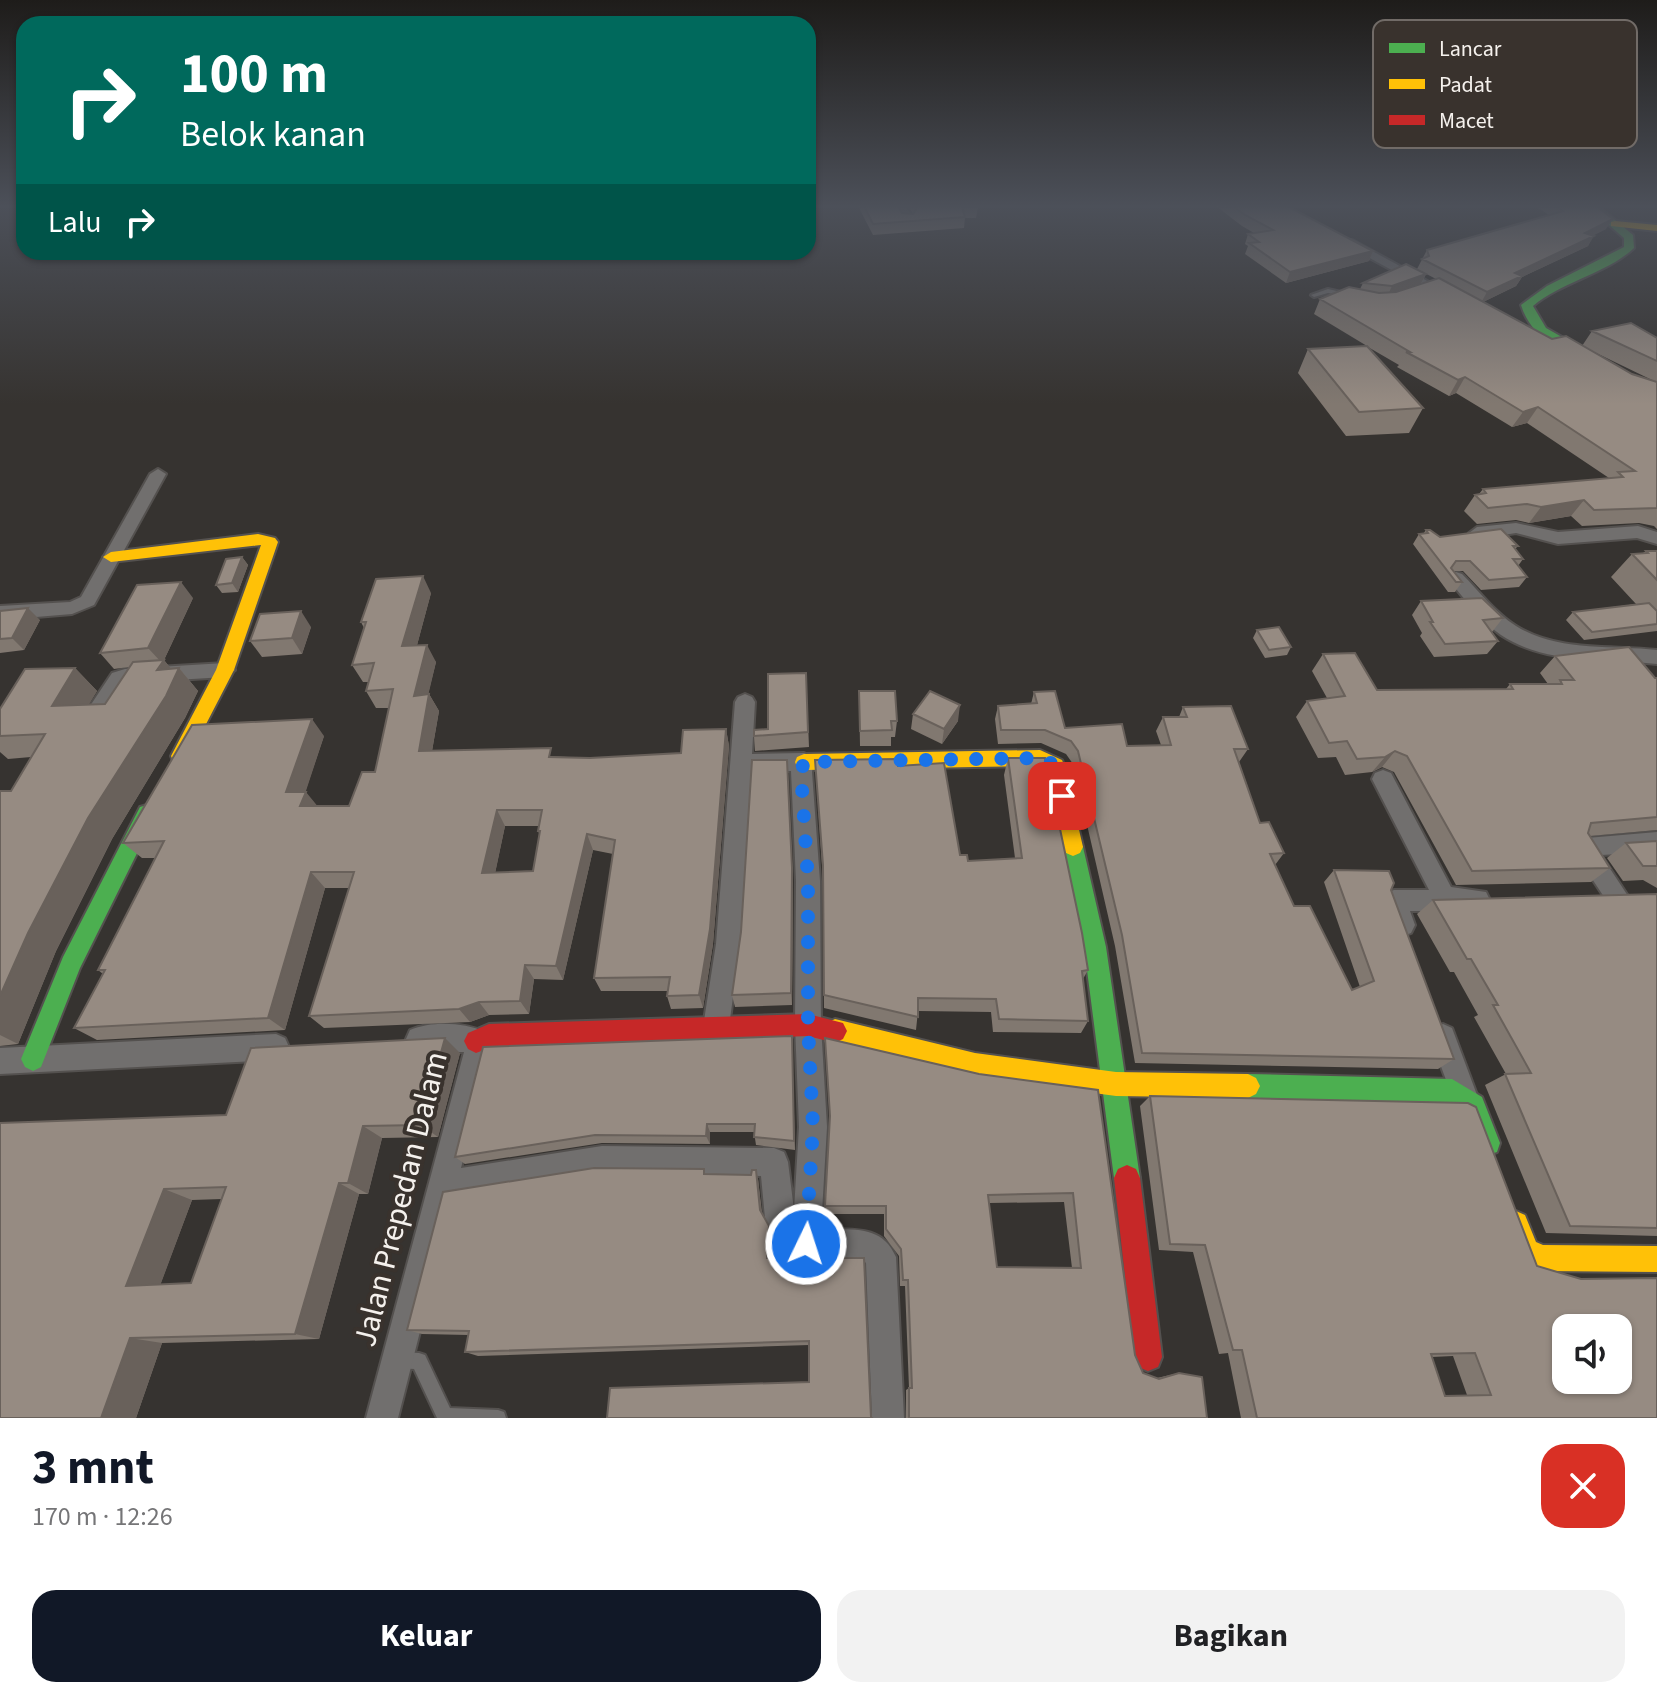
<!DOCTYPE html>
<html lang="id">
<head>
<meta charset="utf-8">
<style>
  :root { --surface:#fff; --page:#f2f2f2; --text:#202124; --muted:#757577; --accent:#111827 }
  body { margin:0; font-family:"Source Sans 3",sans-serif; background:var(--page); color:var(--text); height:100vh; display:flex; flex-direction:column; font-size:30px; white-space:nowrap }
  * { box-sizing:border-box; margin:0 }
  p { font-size:26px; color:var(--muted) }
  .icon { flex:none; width:44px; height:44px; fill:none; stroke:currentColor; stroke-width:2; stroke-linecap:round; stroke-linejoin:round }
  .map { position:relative; height:1418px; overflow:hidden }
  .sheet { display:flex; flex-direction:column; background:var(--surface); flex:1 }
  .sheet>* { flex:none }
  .banner { position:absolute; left:16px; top:16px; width:800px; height:244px; border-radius:24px; box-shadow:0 2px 6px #0004; background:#00695c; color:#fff; overflow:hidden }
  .controls { position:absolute; left:1552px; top:1314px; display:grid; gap:16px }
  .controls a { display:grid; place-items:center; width:80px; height:80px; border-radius:16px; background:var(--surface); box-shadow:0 2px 6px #0004; font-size:40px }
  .pin { position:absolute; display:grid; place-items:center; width:68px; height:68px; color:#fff; margin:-34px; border-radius:16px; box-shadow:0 4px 12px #0006 }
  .me { position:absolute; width:88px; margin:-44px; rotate:4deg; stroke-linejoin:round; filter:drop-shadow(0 0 6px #0008) }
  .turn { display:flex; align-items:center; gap:28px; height:168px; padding:0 32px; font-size:36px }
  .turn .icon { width:104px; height:104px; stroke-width:2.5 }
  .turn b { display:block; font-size:56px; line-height:68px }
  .then { display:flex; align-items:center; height:76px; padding:0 32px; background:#0003; gap:16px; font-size:30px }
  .round { display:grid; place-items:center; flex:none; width:84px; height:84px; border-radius:24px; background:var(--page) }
  .head { display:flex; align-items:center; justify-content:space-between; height:136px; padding:0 32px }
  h1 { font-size:48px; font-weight:700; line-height:60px; color:var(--accent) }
  .button { display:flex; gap:16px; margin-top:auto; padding:16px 32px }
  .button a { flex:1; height:92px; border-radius:24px; background:var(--accent); color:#fff; font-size:32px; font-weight:700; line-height:92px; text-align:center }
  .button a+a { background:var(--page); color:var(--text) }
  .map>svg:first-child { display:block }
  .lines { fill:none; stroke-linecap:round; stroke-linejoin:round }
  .lane-casing { stroke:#54514f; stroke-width:4 }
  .street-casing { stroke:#54514f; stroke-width:4 }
  .fast-casing { stroke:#54514f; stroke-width:4 }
  .slow-casing { stroke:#54514f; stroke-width:4 }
  .jam-casing { stroke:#54514f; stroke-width:4 }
  .lane { fill:#716f6e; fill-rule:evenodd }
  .street { fill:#716f6e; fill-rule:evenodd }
  .fast { fill:#4caf50; fill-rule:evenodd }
  .slow { fill:#ffc107; fill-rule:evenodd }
  .jam { fill:#c62828; fill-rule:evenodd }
  .wall { fill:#817870; fill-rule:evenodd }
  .shaded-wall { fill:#69615b }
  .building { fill:#968b82; stroke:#69615b; stroke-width:2; fill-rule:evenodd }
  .route { stroke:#1a73e8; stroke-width:14; stroke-dasharray:0 25.2 }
  .labels { text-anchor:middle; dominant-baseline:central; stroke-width:8; stroke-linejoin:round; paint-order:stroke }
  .near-street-label { font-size:32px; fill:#f5f1ed; stroke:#39322d }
  .key { fill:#39322d; stroke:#716b67; stroke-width:2 }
  .key-label { font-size:22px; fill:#f5f1ed }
</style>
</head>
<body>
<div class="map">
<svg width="1657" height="1418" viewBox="0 0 1657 1418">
  <rect width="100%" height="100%" fill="#363330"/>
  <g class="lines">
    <g class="lane-casing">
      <path id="lane" d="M1328,289l22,5 1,1 -3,2 -20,-4 -14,4 -3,-2z
        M399,1352l20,1 6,2 25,53 48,2 6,2 2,6h-69l-23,-49 -15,-1 -6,-2 -2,-6 2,-6z"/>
    </g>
    <g class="street-casing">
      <path id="street" d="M895,206h10l9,14 -2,2h-8z
        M1344,240h8l101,55 -10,3 -99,-54z
        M158,469l8,5 -72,131 -22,9 -72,6v-14l70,-4 11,-5 69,-123z
        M1516,523l42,9 80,-6 19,6v12l-20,-6 -79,6 -42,-11 -39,6 -8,-6 8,-6z
        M1456,572l6,2c17,17 33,39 54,52 41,26 95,19 141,24v14c-51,-6 -111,1 -156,-29 -20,-14 -35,-35 -51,-53l-3,-4 3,-4z
        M225,663l10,7 -10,7 -99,6 -27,41h-14l-3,-6 30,-45 13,-4z
        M745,694l7,3 3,5 -3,52 52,-1 7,3 3,6 -2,10 8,109 1,144 6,102 -6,102c31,1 61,-5 75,28l8,161h-32l-6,-155 -3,-3 -57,-1 -10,-5 -26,-26 -5,-10 -4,-42 -159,-2 -148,24 -56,220h-32l98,-366h-45l-9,-4 -4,-9 4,-9c22,-9 53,-8 75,2l5,20 -29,116 141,-22 172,2 10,4 4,10 6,48 5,-83 -4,-102 1,-144 -5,-110h-40l-11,173 -11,83 -4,9 -9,4 -9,-4 -4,-9 13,-83 19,-242 3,-5z
        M1383,770l8,3 60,114 35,5 4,8 -4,8 -8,3h-68l5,14 -4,8 -8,3 -8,-3 -13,-32 4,-8 8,-3h35l-57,-111 3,-6z
        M1657,832v20l-56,3 27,41 -4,7 -8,4 -8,-4 -33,-50 -3,-7 3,-7z
        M1443,1024l9,4 25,67 -4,9 -9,4 -9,-4 -25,-67 4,-9z
        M276,1034l9,4 4,9 -4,9 -9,4 -276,14v-26z"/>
    </g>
    <g class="fast-casing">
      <path id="fast" d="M1587,206h11l35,29 1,13c-28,26 -71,33 -101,58l13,22 44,25 2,3 -6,4c-28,-9 -56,-25 -65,-55l26,-19 77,-39v-9z
        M147,805l7,2 3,6 -77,155 -39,99 -8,4 -8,-4 -4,-8 42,-102 77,-150z
        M1073,838l7,3 3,6 23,100 34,231 -4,9 -9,4 -9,-4 -4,-9 -30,-231 -21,-100 3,-6z
        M1248,1074l204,5 30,18 18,46 -3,9 -9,3 -9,-3 -15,-38 -16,-11 -200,-5 -8,-4 -4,-8 4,-8z"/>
    </g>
    <g class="slow-casing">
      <path id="slow" d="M1615,221l42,4v6l-46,-5v-4z
        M258,534l17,4 3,4 -44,128 -47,91h-14l-2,-5 45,-86 45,-125 -150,17 -8,-5 8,-5z
        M1040,750l22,10 2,5 19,82 -3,6 -7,3 -7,-3 -3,-6 -16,-77 -9,-4 -234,4 -7,-3 -2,-5 2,-5 7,-3z
        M835,1019l140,34 141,19 132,2 8,4 4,8 -4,8 -8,4 -132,-2 -141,-19 -140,-34 -8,-4 -4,-8 4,-8z
        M1516,1211l9,4 11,27 7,3 114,1v26l-116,-1 -23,-11 -15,-36 4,-9z"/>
    </g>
    <g class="jam-casing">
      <path id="jam" d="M808,1014l35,9 4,8 -4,8 -8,4 -27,-7 -319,12 -13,5 -8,-4 -4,-8 4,-8 21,-9z
        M1127,1165l9,4 4,9 22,179 -4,10 -10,4 -10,-4 -4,-10 -20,-179 4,-9z"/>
    </g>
    <use href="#lane" class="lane"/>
    <use href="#street" class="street"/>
    <use href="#fast" class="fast"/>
    <use href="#slow" class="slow"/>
    <use href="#jam" class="jam"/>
  </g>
  <path class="wall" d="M858,206h40l4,7 11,1 -5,-8h69l1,1 -2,11h-11l-1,10 -91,7z
    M1216,206h71l86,45 -4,10 -83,22 -41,-29 3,-8 -3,-2 3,-10 6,-1 -12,-7z
    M1535,206h61l10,23 -13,6 -5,11 -66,31 -6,9 -33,16 69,37 30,7 10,-15 65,7v191l-3,-3 -15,-3 -57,3 -11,-10 -42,7 -13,-3 -39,4 -13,-13 11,-16 4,-1 4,-5 126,-11 -82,-55 -15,4 -56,-34 -7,3 -52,-29 2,-2 -31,-18 55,61 -14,25 -63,3 -48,-63 10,-24 59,-3 -53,-32 6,-15 40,-10 3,-6 63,-9 -5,10 15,-5 -19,-10 10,-19 122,-35zM1590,350l64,31 -22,-7z
    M1426,530l14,7 78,9 -3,3 8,10 -5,7 9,11 -8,10 -38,3 -18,-19h-9l8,11 -7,10h-7l-35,-48 6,-10h4z
    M1646,551h11v80l-73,9 -18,-20 7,-8 63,-8 -25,-27 21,-23 11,-1z
    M242,557l6,8 -10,27 -16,1 -6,-8z
    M431,593l-14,52 19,17 -8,32h1l10,17 -7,40 158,7 91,-5 45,-24 3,17 -16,198 -10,64 -32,1 -4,-13v-5h-66l-7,-13 19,-124 -20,-4 -30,130 -29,-1 -5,35 -40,1 -19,7 -146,6 -15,-12 40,-128h-24l-40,142 -188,10 -23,-12 29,-54 -5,-4 57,-112h-13l-19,-15 201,-107 -19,56 12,14h32l26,-34 14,-64h-13l-10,-17 3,-9h-6l-11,-17 12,-37 -3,-6zM505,826h34l-1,5 2,4 -7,36 -38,2z
    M193,598l-29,62 7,9 8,-1 19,23 -13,27 -73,121 -56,112 -38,93 -18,2v-255h11l20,-34 -23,2 -8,-7v-43l75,-41 22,23 -9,14 17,-1 24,-37 -15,2 -14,-16z
    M1421,601l82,17 -11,14 6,9 -11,13 -53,3 -14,-21 2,-3 -10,-18z
    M0,611l40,9 -16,30 -24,3z
    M311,627l-9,27 -40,3 -12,-16z
    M1257,630l34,17 -4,8 -22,3 -12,-20z
    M1323,654l54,36 129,-1 4,-5h38l-8,-11 15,-17 102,22v152l-67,6 20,32 -19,14 -135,3 -62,-113 -12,-5 -10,5 -27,3 -9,-18 -18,1 -22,-41 11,-16 20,-3 -15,-27z
    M806,673l3,74 -54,4 -1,-15 14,-7z
    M859,691l38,30 -2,16h-4v9h-31z
    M1034,692l31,36 62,18 34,-1 -5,-14 7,-14h16l4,-10 65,42 -9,13 21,61 24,30 -9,12 19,41 58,84 8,-3 -36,-105 10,-12 57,20 63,169 -16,10 -303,-6 -20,-117 -42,-182 -7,-10 -25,-11 -43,1 -3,-25 3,-13 33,-2z
    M913,714l45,7 -16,23 -31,-15z
    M1008,758l80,212 -5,9 5,42 -7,12 -88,-1 -2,-20 -73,-1 -2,19 -92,-22 -1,-128 -8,-120 83,6 62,89 8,6 47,-3 -11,-83z
    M1657,841v47l-14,-8 -20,1 -16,-23 19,-15z
    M793,881l-1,124 -57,2 -3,-12z
    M1657,894v342l-111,-3 -61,-148 21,-11 -32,-57 4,-2 -24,-43h-4l-33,-58 16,-14z
    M792,1036l3,114 -39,-5 -2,-13h-44v12l-108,-1 -137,21 -10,-7z
    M825,1038l154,36 119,16 37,265 8,18 14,5 22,-5 28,45h-301v-28l3,-2 -4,-102h-5l-1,-30 -15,-20v-22h-59l5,-92zM1064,1202l8,66 -75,-1 -8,-64z
    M460,1053l-22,84 -56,1 -14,56h-9l-40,145 -157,4 -26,75h-136v-295l226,-8zM222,1199l-31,84 -31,2 32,-85z
    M1150,1096l387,170 120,152h-416l-13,-65 -9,1 -26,-102 -34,-2 -19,-144zM1453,1356l14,39 -22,1 -13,-39z
    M706,1174l52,5 4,34 7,13 2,7 -1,25h94l-55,124v-37l-331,11 -13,-4 3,-17 -46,-1 -15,-4z"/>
  <path class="shaded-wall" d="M1613,219l-7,10 -27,14 6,-10z
    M1594,236l-6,10 -66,31 -6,9 -35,17 6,-11 28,-19z
    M1373,251l-4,10 -83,22 4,-11z
    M1426,274l-7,13 -33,12 6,-13z
    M1465,377l-9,16 -7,3 9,-16z
    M1538,407l-11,16 -15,4 11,-15z
    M1584,500l-13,16 -42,7 12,-16z
    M242,557l6,8 -10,27 -6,-9z
    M423,576l8,17 -19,71 -10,-18z
    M181,582l12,16 -29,62 12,15 3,-7 19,23 -13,27 -73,121 -56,112 -38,93 -18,-9v-39l28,-63 134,-270 -14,-15z
    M28,608l12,12 -16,30 -12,-12z
    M301,611l10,16 -9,27 -10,-16z
    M427,645l9,17 -12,51 -10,-17z
    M75,668l22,23 -22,37 -23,-22z
    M429,694l10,17 -10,57 -10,-17z
    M960,705l-2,16 -16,23 2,-15z
    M312,719l12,17 -20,61 2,-5 13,16 -6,14 -27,-30z
    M726,729l3,17 -16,198 -10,64 -4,-13z
    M1395,751l-13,16 -10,5 13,-15z
    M787,760l6,121 -1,124 -1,-12z
    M497,810l8,16 -13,62 -10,-15z
    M587,834l6,16 -30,130 -7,-14z
    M311,872l14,16 -40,142 -17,-12z
    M525,965l9,14 -5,35 -9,-13z
    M479,1002l10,13 -19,7 -11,-13z
    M445,1038l15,15 -22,84 -17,-12z
    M707,1124l3,8v12l-4,-8z
    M363,1126l19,12 -14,56 -20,-11z
    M756,1170l2,9 4,39 -2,-8z
    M339,1183l20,11 -40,145 -24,-5z
    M164,1189l28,11 -35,94 -31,-8z
    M769,1226l2,7 -2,31 -2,-6z
    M130,1338l32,5 -26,75h-35z"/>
  <path class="building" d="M864,206h34l4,7 11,1 4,-6 -1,-2h61l1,1h-16l3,10 -92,7z
    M1233,206h54l86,45 -83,21 -41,-29 10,-1 -11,-8 25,-4 -28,-15z
    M1556,206h40l17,13 -28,14 9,3 -79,37 7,3 -35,16 -65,-33 7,-3 -2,-6 136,-39z
    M1406,264l20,10 -34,12 -29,-3z
    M1439,278l113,61 14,-3 66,38 25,8v126l-63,2 -10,-10 -43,7 -14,-3 -39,4 -13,-13 11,-2 -3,-4 140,-12 -5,-5 17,-1 -97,-64 -15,5 -58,-35 -7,3 -52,-28h4l-90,-53 29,-12 30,6 17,-1z
    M1631,323l26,15v23l-65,-30z
    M1367,346l56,62 -64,4 -51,-63z
    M1501,529l17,17h-5l10,13h-10l14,18 -38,3 -19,-19h-14l-5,7 11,14h-6l-37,-48 9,-1 -2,-3h4l10,7z
    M1646,551h11v29l-25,-26 16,-1z
    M242,557l-10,26 -16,2 10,-26z
    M423,576l-21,70 25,-1 -13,51 15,-2 -10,57 132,-3 -2,9 41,1 91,-5 2,-23 43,-1 -16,200 -11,66 -32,1 3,-19 -76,1 21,-138 -28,-6 -31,132 -31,-1 -5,36 -41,1 -20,7 -150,7 45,-144h-43l-43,146 -194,10 31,-58h-7l66,-129 -41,2 69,-118 120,-6 -26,73h20l-6,14h49l13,-34h13l18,-83 -27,2 8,-28 -22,2 14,-43h-5l15,-43zM497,810h45l-4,21h2l-7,40 -51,2z
    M181,582l-33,66 -48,5 37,-68z
    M1482,598l21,20 -20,2 15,21 -53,3 -15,-22h3l-12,-21z
    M1649,603l8,8v13l-65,8 -19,-20z
    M28,608l-16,30 -12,1v-28z
    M301,611l-9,27 -42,3 10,-27z
    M1279,627l12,20 -22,3 -12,-20z
    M1629,647l26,31h2v139l-66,6 -3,10 22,35 -138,3 -65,-115 -12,-5 -10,6 -28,2 -10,-18 -18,2 -22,-42 38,-5 -22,-42 32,-1 22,37 136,-1 -3,-5h52l-2,-4h14l-19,-24z
    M164,660l-7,10 22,-2 -13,28 -78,122 -60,115 -28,63v-205h11l34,-57 -45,2v-27l25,-40 50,-1 -23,38 53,-2 28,-42z
    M806,673l2,59 -54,4v-6l14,-1v-55z
    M859,691h36l2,30h-6l1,9 -32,1z
    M930,691l30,14 -16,24 -31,-15z
    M1055,691l10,37 57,-4 5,22 44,-1 -8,-28h24l-4,-10 48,-1 17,43h-14l26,74 9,-1 15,31 -14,1 24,52h16l42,84 22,-9 -40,-111 55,1 5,12 -3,7 63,169 -312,-6 -20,-118 -44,-184 -7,-10 -26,-11h-44l-3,-24 39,-3 -3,-11z
    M1008,758h37l37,175 6,37 -6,1 6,50 -89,-2 -3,-20 -78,-1v19l-94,-22 -1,-130 -8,-105 82,-1 1,7 46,-3 16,92h7l1,6 54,-3z
    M752,760h35l5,108 -1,125 -59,2 9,-63z
    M1657,841v25h-14l-17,-23z
    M1657,894v334l-87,-2 -65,-152 26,-1 -38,-68h5l-27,-46h-4l-34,-59z
    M792,1036l2,105 -40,-4 1,-13h-48l-1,12 -111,-1 -140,22 28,-110z
    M445,1038l-24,87 -58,1 -15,57h-9l-44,151 -165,4 -29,80h-101v-295l226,-8 25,-67zM226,1187l-35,96 -65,3 38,-97z
    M825,1038l154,36 119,16 37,265 8,18 16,6 20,-6 23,4 5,41h-298v-30h3l-4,-108h-5l-2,-31 -15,-20v-23h-61l5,-90zM1073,1193l8,75 -84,-1 -9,-72z
    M1150,1096l318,7 8,4 61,159 44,13 76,-1v140h-400l-15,-68h-9l-28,-105 -35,-1zM1566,1328h52v52h-52zM1475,1353l16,42 -46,1 -14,-42z
    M594,1168l110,1v5l47,1 1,-5h4l4,40 9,16 -2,32h97l7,159 1,1h-265l3,-30 199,-6v-41l-344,11 4,-21 -62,-1 36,-138z"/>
  <linearGradient id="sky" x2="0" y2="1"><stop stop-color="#1e1c1a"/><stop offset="0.51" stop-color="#4c5059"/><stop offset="1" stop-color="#4c5059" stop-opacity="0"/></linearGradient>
  <rect width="1657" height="404" fill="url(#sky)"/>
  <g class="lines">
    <path class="route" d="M806,1244l7,-117 -5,-102v-144l-7,-109 3,-10 236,-4 15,7 7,31"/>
  </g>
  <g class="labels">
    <g class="near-street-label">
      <text transform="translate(401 1199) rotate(-76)">Jalan Prepedan Dalam</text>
    </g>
  </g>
  <rect x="1373" y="20" width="264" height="128" rx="12" class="key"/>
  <rect x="1389" y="43" width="36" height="10" fill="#4caf50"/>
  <rect x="1389" y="79" width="36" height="10" fill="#ffc107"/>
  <rect x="1389" y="115" width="36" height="10" fill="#c62828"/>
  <g class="key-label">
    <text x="1439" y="56">Lancar</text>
    <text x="1439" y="92">Padat</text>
    <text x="1439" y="128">Macet</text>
  </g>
</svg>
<div class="controls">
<a><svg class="icon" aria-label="sound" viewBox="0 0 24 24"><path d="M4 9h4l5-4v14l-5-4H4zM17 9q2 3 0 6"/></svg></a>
</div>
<div class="pin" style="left:1062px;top:796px;background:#d93025"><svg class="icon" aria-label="arrive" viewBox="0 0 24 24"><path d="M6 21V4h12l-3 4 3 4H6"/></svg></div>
<svg class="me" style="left:806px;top:1244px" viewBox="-20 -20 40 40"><circle r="17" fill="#1a73e8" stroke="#fff" stroke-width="3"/><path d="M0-11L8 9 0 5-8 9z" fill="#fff"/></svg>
<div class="banner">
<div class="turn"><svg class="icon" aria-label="right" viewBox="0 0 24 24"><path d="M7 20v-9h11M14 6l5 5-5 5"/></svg><div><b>100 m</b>Belok kanan</div></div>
<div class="then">Lalu<svg class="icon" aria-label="right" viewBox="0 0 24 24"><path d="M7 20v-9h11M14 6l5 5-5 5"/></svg></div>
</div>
</div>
<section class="sheet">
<div class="head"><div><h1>3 mnt</h1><p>170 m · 12:26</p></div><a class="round" style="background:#d93025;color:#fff"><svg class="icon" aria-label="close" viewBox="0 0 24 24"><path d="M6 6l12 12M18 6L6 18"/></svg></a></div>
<div class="button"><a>Keluar</a><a>Bagikan</a></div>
</section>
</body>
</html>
